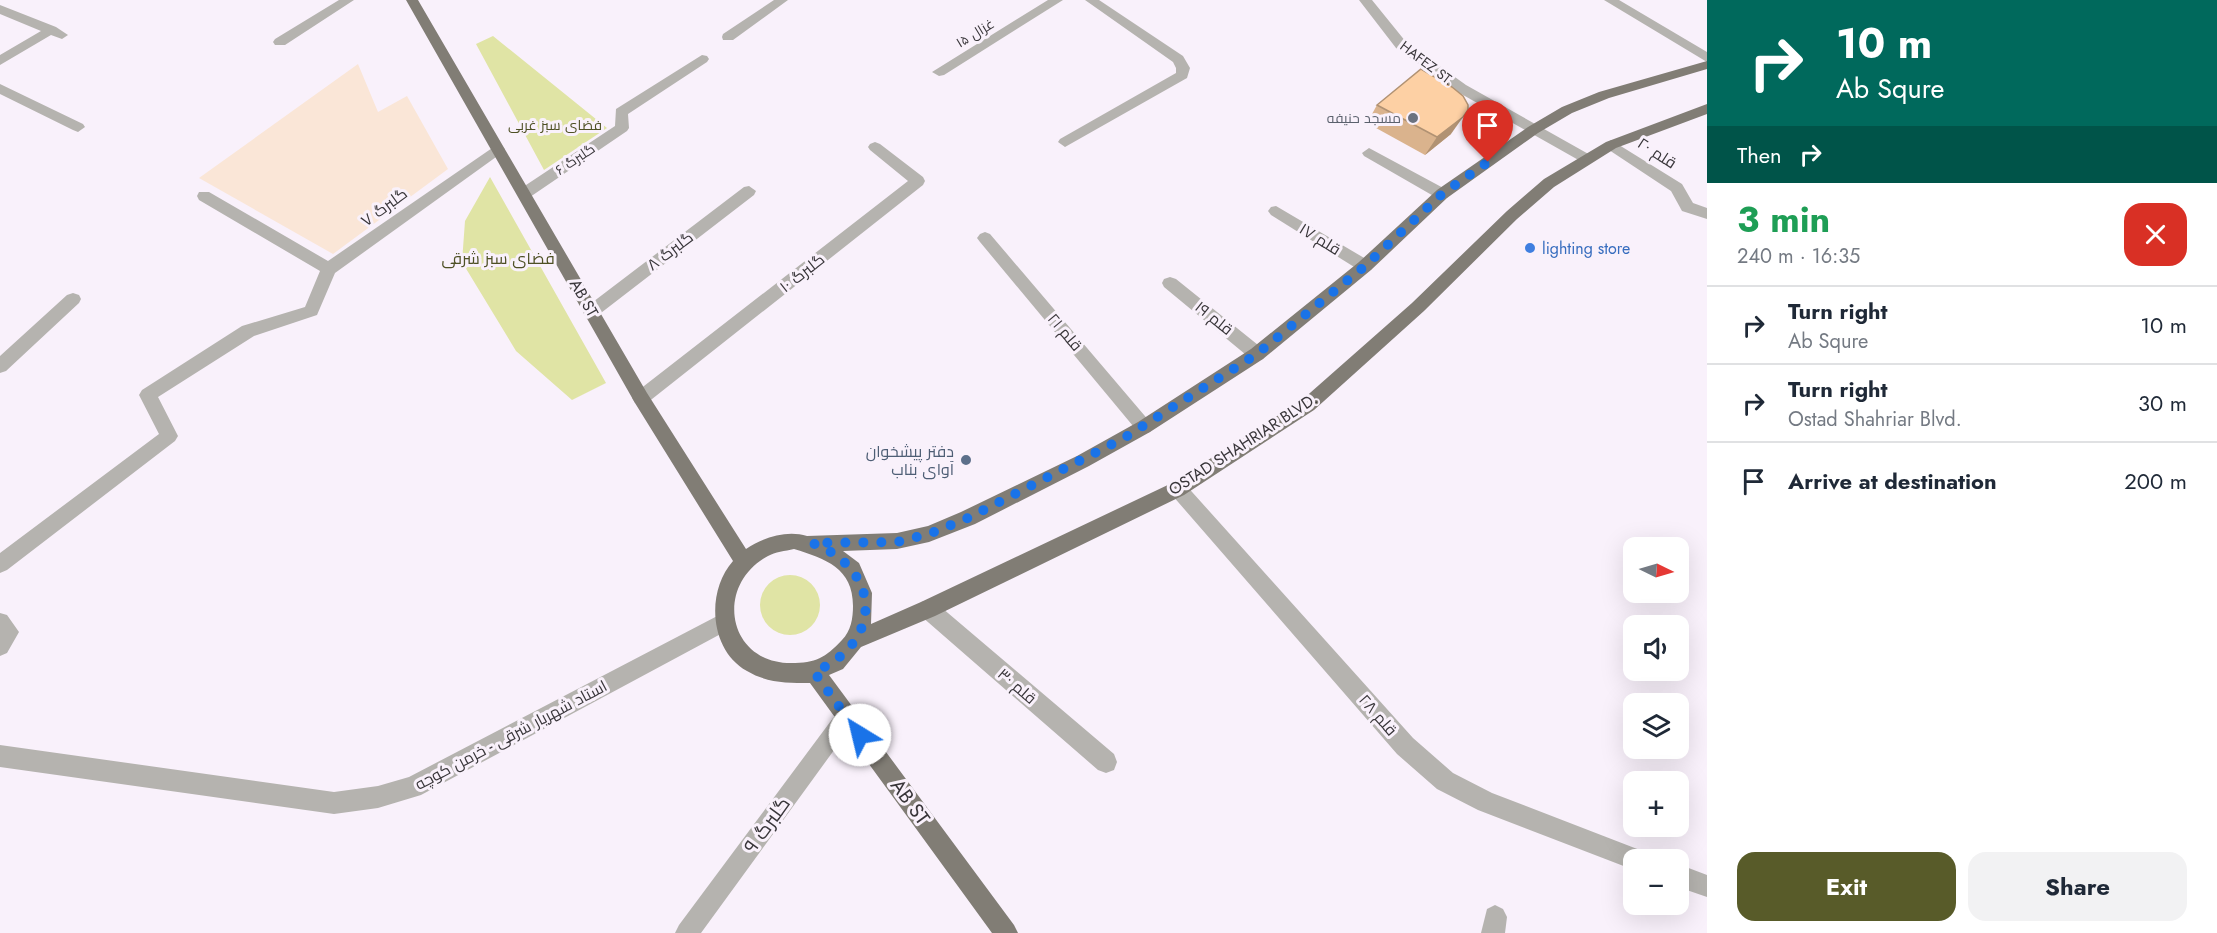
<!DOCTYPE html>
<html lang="en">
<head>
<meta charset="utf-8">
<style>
  :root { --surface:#fff; --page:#f2f2f3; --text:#1f2937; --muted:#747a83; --line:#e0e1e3; --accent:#585b29 }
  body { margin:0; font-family:Jost,Cairo,sans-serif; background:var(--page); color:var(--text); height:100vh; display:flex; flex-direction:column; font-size:22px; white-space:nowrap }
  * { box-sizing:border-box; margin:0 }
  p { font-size:20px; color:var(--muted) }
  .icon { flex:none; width:33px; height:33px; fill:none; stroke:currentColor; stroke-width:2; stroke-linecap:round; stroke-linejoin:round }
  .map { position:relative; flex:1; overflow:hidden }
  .sheet { display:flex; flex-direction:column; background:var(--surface); width:510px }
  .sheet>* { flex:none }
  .hud { background:#00695c; color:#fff; overflow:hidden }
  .needle { width:39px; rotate:95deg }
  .buttons { position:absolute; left:1623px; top:537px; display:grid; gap:12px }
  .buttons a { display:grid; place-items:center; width:66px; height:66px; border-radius:12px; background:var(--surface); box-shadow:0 6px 24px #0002; font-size:30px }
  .pin { position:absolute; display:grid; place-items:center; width:51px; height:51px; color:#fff; margin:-62px -26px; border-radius:50% 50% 50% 0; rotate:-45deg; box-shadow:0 0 6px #0007 }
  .pin .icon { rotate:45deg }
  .me { position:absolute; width:66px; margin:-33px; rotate:324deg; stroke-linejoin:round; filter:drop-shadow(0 0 4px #0008) }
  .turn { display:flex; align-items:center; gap:21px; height:126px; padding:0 30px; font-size:27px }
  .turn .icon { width:78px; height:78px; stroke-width:2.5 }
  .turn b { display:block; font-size:42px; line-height:51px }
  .then { display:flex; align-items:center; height:57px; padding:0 30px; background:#0003; gap:12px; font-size:22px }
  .round { display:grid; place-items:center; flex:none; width:63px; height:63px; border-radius:18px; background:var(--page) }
  .head { display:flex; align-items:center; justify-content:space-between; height:102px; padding:0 30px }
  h1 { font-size:36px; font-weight:700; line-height:45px; color:#1e9e55 }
  .button { display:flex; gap:12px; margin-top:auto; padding:12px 30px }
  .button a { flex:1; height:69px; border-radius:18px; background:var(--accent); color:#fff; font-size:24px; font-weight:700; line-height:69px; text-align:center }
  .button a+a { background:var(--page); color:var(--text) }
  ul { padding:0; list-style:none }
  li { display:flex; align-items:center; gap:18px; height:78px; padding:0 30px; border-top:2px solid var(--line) }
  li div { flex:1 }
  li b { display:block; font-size:22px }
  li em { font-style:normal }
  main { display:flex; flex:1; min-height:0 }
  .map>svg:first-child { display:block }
  .education { fill:#fae6d7 }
  .green { fill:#e0e4a5 }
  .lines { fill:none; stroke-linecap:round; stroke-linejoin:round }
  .minor { fill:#b5b3af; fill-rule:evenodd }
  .major { fill:#817d75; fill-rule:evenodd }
  .wall { fill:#dab38d }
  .shaded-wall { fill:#b19273 }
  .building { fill:#fdd0a4; stroke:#b19273; stroke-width:1.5 }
  .route { stroke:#1a73e8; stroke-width:10; stroke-dasharray:0 18 }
  .worship-dot { fill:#6b7280; stroke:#f9f1fb; stroke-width:2 }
  .shop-dot { fill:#3f7fe0; stroke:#f9f1fb; stroke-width:2 }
  .service-dot { fill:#5c6f8a; stroke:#f9f1fb; stroke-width:2 }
  .labels { text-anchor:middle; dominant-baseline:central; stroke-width:6; stroke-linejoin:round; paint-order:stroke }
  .far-street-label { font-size:14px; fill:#39363a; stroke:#f9f1fb }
  .far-worship-label { font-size:14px; fill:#5b616d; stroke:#f9f1fb; text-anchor:end }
  .far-park-label { font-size:14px; fill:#4e5024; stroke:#f9f1fb }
  .street-label { font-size:16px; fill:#39363a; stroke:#f9f1fb }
  .shop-label { font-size:16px; fill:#366cbe; stroke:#f9f1fb; text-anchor:start }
  .park-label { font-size:16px; fill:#4e5024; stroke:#f9f1fb }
  .service-label { font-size:16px; fill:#4e5e75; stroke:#f9f1fb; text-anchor:end }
  .near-street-label { font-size:20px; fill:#39363a; stroke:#f9f1fb }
</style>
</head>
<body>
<main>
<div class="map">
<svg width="1707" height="933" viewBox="0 0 1707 933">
  <rect width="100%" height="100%" fill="#f9f1fb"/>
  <path class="education" d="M358,64l20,48 29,-16 41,73 -115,85 -134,-76z"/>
  <path class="green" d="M493,36l114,92 -63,42 -68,-126z
    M490,177l116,206 -34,17 -56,-49 -54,-89 3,-41z
    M760 605a30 30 0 1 1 60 0a30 30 0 1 1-60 0Z"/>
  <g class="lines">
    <path class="minor" d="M339,0h15l-69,45h-10l-2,-3 2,-3z
      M774,0h14l-55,40h-10l-1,-3 1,-3z
      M1048,0h15l-119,75 -5,1 -7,-4z
      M1085,0h14l84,56 7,12 -3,10 -122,69 -7,-5 2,-3 116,-66v-5l-3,-6z
      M1359,0h13l34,42 60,43 126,71 2,3 -2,3h-10l-126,-71 -60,-43z
      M1604,0h15l88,52v10z
      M0,5l56,22 12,8 -6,4 -11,-4 -51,30v-10l41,-24 -41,-17z
      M702,55l5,1 2,3 -2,3 -79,52 1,14 -2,3 -97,66h-10l-2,-4 2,-4 95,-63 1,-17z
      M0,84l83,40 2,3 -7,5 -5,-2 -73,-36z
      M1611,140l71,44 11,19 14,5v11l-25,-8 -11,-20 -65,-43 -2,-3z
      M875,142l5,2 43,33 2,4 -2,4 -276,218 -6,2 -6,-2 -3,-5 3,-5 273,-212 -38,-31 -2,-3 2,-3z
      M498,144l7,5 -2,3 -168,121 -18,42 -63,21 -96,61 20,39 -3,5 -168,129 -7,3v-20l159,-119 -20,-39 3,-5 100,-64 63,-19 15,-36 -121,-71 -2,-4 2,-4h10l119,69z
      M1369,148l78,42 2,4 -2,4h-10l-73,-42 -2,-3z
      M749,186l7,5 -2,4 -157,121 -6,2 -6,-2 -2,-4 2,-4 159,-121z
      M1276,206l95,56 2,4 -2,4h-12l-88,-55 -3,-4 3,-4z
      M985,232l5,2 160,188 3,5 -3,5 -6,2 -6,-2 -158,-190 -3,-4 3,-4z
      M1170,277l6,2 87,70 2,5 -2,5 -6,2 -6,-2 -87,-72 -2,-4 2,-4z
      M73,293l6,2 2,4 -2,4 -73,68 -6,2v-17l67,-61z
      M1178,481l6,2 229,255 40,35 39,20 153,59 3,8h-14v10l-156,-60 -41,-21 -40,-35 -225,-259 -3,-6 3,-6z
      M928,600l7,2 179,152 3,8 -3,8 -8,3 -8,-3 -177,-154 -3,-7 3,-7z
      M0,613l7,2 12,17 -12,21 -7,3z
      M723,613l7,2 3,7 -3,7 -309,166 -43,13 -44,6 -334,-47v-22l334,47 44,-6 31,-9z
      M846,707l7,3 3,7 -3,7 -152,209h-26l4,-8 160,-215z
      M1678,864l29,11v22l-29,-10z
      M1495,905l8,4 4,8 -2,16h-24l6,-24z"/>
    <path class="major" d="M406,0h12l229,393 99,156c18,-12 41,-19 61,-13l90,-3 31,-7 33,-14 116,-56 61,-34 113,-73 108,-87 78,-72 91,-63 34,-20 37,-15 108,-31v8l-98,29 -37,15 -34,20 -91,65 -76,72 -108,89 -113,73 -61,34 -114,58 -46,18 -32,7 -54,2 16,12 13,30 -1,31 50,-22 251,-119 130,-83 110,-97 95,-92 37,-32 62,-37 101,-38v10l-91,34 -62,39 -37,32 -93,92 -110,99 -130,85 -249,121 -74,31 -18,22 -14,6 185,250 4,8h-26l-182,-250c-23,0 -43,0 -63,-12 -38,-21 -41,-80 -14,-110l-98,-158zM794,549c32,10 59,19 59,57 0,12 -2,25 -11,34 -17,18 -26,23 -51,23 -64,0 -77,-78 -23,-107 7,-4 17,-5 26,-7z"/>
  </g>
  <path class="wall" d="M1377,105l74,29 -26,21 -58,-32z"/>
  <path class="shaded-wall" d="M1468,110l-17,24 -26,21 12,-18z"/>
  <path class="building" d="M1421,69l31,18 11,9 5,9v5l-5,7 -26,20 -60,-32z"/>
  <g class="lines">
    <path class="route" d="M860,735l-46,-63c69,-29 69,-102 -2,-129l85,-1 32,-8 39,-16 156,-80 133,-84 108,-88 77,-72 46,-32"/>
  </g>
  <circle class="worship-dot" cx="1413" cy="118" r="6"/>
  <circle class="shop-dot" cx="1530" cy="248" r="6"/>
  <circle class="service-dot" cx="966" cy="460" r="6"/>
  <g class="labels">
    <g class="far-street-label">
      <text transform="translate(975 33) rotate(-31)">غزال ۱۵</text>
      <text transform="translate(1427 63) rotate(37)">HAFEZ ST.</text>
      <text transform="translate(575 159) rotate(-34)">گلبرگ ۶</text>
    </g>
    <g class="far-worship-label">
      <text x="1401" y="118">مسجد حنیفه</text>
    </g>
    <g class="far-park-label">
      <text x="555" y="125">فضای سبز غربی</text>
    </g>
    <g class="street-label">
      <text transform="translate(1657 153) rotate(33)">قلم ۲۰</text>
      <text transform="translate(384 207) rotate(-36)">گلبرگ ۷</text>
      <text transform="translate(1320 239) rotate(32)">قلم ۱۷</text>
      <text transform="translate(670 251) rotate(-37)">گلبرگ ۸</text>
      <text transform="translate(802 273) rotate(-38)">گلبرگ ۱۰</text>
      <text transform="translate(584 298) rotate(61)">AB ST</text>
      <text transform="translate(1214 318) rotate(39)">قلم ۱۹</text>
      <text transform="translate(1065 332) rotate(50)">قلم ۲۱</text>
      <text transform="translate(1243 444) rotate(-33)">OSTAD SHAHRIAR BLVD.</text>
      <text transform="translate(1017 686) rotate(41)">قلم ۳۰</text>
      <text transform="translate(1378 715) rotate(49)">قلم ۲۸</text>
      <text transform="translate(511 735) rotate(-28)">استاد شهریار شرقی - خرمن کوچه</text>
    </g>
    <g class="shop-label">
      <text x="1542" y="248">lighting store</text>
    </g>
    <g class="park-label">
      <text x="498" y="258">فضای سبز شرقی</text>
    </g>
    <g class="service-label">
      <text x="954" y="451">دفتر پیشخوان<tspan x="954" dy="18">آوای بناب</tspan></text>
    </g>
    <g class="near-street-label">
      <text transform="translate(910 802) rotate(54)">AB ST</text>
      <text transform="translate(767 825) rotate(-54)">گلبرگ ۹</text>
    </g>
  </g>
</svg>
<div class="buttons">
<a><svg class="needle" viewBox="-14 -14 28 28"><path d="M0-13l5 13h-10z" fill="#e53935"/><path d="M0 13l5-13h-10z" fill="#747a83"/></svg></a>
<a><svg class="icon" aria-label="sound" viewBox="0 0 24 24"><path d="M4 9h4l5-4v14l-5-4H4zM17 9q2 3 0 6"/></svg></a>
<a><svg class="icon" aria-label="layers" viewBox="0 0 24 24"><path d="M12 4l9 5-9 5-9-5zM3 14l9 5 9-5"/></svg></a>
<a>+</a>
<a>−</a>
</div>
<div class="pin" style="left:1488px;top:162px;background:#d93025"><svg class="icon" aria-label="arrive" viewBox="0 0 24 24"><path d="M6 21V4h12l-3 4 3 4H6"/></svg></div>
<svg class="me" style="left:860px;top:735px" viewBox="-20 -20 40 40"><circle r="19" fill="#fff"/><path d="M0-13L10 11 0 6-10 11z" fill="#1a73e8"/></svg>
</div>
<section class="sheet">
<div class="hud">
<div class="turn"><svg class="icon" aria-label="right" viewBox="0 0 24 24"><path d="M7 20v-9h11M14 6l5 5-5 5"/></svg><div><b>10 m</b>Ab Squre</div></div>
<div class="then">Then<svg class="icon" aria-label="right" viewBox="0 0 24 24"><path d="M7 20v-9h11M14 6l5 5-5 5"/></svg></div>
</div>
<div class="head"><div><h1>3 min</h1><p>240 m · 16:35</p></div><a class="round" style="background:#d93025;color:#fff"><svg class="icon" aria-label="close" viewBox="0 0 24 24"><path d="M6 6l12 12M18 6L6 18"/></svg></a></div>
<ul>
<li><svg class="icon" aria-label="right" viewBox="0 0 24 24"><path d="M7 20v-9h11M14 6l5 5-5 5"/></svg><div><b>Turn right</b><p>Ab Squre</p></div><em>10 m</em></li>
<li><svg class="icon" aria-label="right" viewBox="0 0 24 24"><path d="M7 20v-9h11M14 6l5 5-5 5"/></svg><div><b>Turn right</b><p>Ostad Shahriar Blvd.</p></div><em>30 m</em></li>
<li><svg class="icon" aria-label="arrive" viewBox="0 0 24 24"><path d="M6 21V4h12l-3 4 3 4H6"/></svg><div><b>Arrive at destination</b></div><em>200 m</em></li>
</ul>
<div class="button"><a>Exit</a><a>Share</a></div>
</section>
</main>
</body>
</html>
